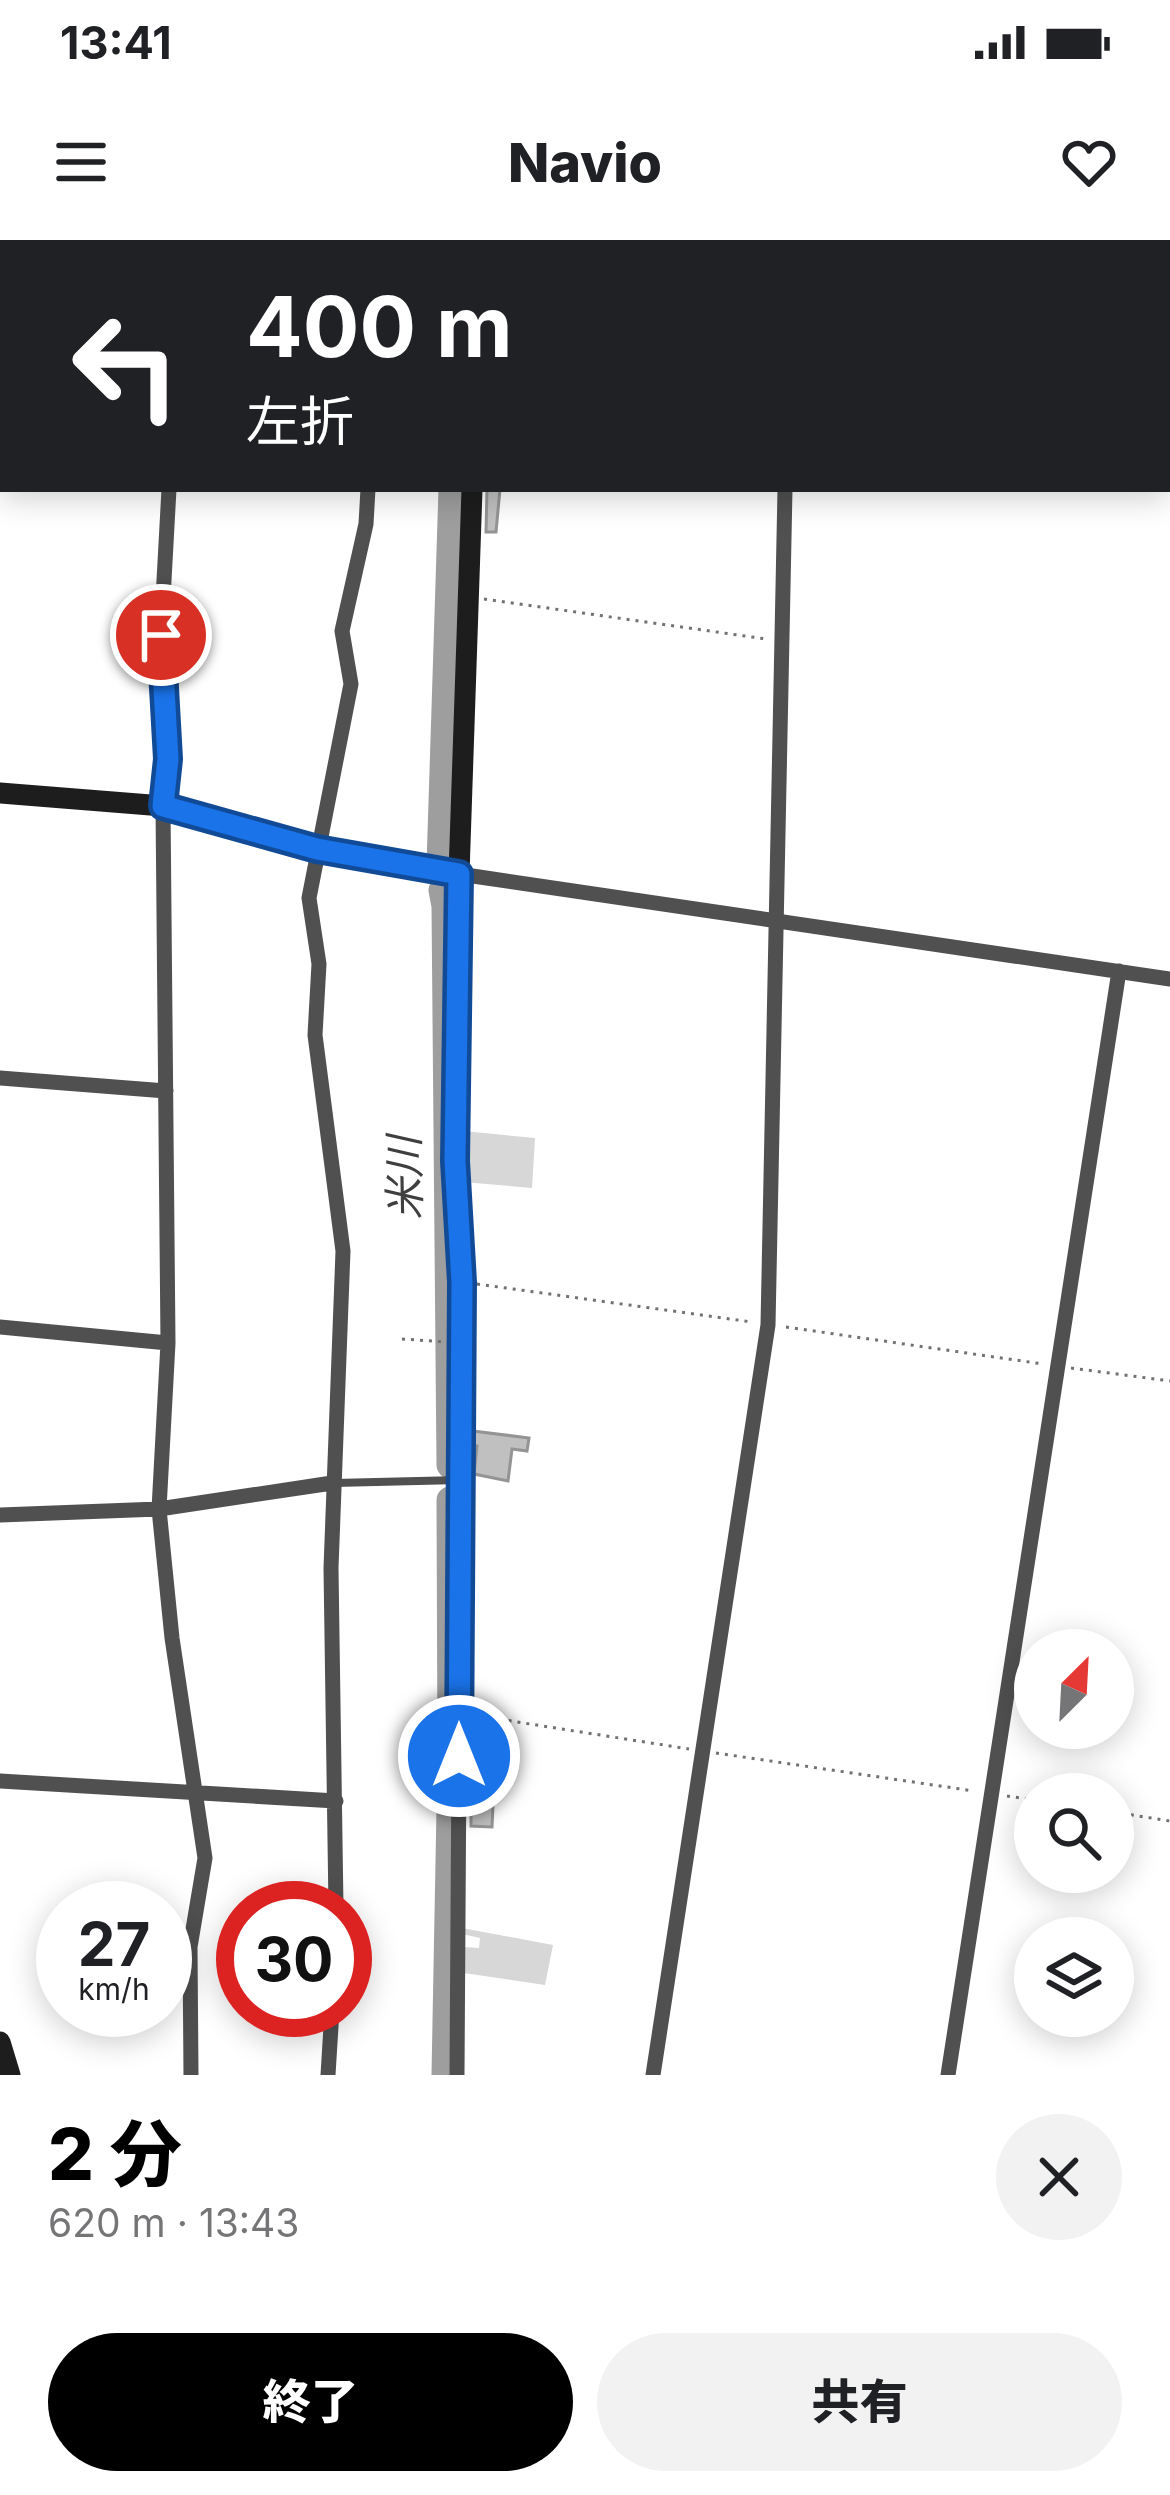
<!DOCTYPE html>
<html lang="ja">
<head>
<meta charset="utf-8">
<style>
  :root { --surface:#fff; --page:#f2f2f2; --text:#202124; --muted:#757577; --accent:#000 }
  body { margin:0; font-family:Inter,"Noto Sans JP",sans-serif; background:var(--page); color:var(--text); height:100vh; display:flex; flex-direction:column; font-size:45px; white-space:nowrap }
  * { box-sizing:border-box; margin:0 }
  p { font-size:39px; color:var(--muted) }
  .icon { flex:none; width:66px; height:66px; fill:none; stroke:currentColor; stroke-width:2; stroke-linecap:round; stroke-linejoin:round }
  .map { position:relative; height:1835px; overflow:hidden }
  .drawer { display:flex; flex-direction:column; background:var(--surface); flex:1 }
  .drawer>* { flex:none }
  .guide { position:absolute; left:0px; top:0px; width:1170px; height:252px; box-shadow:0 6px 30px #0003; background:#202124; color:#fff; overflow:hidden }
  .needle { width:78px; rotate:24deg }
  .tools { position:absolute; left:1014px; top:1389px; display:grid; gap:24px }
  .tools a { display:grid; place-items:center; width:120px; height:120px; border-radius:50%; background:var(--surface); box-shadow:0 6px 30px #0003; font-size:60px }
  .speed { position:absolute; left:36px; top:1641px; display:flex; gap:24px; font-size:60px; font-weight:700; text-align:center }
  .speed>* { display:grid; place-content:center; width:156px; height:156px; border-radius:50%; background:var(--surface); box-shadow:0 6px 30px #0003; line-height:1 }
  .speed small { font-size:30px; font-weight:400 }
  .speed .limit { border:18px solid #d22; background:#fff; color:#111 }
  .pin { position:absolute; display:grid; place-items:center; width:102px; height:102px; color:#fff; margin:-51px; border:6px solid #fff; border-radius:50%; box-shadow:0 3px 12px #0007 }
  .me { position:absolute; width:132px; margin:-66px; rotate:0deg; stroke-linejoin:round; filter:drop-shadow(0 0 9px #0008) }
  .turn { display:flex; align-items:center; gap:42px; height:252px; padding:0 48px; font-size:54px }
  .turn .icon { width:156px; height:156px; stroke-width:2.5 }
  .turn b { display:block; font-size:84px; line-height:102px }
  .round { display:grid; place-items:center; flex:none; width:126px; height:126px; border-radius:63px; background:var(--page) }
  .overview { display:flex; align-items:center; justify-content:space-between; height:204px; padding:0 48px }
  h1 { font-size:72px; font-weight:800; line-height:90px; color:var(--accent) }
  .action { display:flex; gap:24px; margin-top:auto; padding:24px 48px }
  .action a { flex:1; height:138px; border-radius:72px; background:var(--accent); color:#fff; font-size:48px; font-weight:800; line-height:138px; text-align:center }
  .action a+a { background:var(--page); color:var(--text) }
  .status { display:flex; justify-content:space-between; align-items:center; height:84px; padding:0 60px; background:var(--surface); direction:ltr }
  .status svg { height:33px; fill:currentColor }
  header { display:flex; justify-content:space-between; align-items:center; height:156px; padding:0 48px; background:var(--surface); font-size:54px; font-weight:800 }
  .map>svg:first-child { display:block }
  .green { fill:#d7d7d7 }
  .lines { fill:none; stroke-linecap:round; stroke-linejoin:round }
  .river { stroke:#9e9e9e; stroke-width:27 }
  .building { fill:#c0c0c0; stroke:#949494; stroke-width:3 }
  .path { stroke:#727272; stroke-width:3; stroke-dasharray:3 6; stroke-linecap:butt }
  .lane { stroke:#505050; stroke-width:8 }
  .street { stroke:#505050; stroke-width:15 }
  .secondary { stroke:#1d1d1d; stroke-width:21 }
  .route-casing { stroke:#114b97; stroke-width:30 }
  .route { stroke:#1a73e8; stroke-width:21 }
  .labels { text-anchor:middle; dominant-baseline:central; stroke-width:10; stroke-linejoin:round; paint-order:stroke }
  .water-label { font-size:42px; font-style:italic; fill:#3f3f3f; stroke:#fff }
</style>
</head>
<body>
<div class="status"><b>13:41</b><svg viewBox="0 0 49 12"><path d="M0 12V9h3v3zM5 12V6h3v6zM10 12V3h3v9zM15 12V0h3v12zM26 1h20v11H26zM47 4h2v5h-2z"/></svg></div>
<header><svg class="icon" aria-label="menu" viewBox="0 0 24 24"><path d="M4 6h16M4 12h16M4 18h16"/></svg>Navio<svg class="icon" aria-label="heart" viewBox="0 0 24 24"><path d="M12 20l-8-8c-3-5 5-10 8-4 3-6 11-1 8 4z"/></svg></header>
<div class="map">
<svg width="1170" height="1835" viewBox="0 0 1170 1835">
  <rect width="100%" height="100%" fill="#fff"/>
  <path class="green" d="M463,891l72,7 -3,50 -69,-6z
    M462,1688l91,17 -8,40 -81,-12 -1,-26 16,1 1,-10 -18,-4z"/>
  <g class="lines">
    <path class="river" d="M461,3l1,-3
      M440,625l12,-376
      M442,650l3,16 5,559
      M445,1835l6,-319 -1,-256"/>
  </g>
  <path class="building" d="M487,249h13l-4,43h-10z
    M473,1191l56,7 -2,13 -15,-2 -4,32 -34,-7 3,-28 -4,-1z
    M471,1564l22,1 -1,22 -21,-1z"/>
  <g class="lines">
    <path class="path" d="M484,359l282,40
      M477,1044l275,38
      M786,1087l257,37
      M402,1099l45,3
      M1071,1128l99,13
      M473,1475l216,34
      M716,1513l258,38
      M1007,1556l28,4
      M1113,1572l57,9"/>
    <path class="lane" d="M334,1243l126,-3"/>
    <path class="street" d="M183,3v-3
      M397,3l1,-3
      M739,3v-3
      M0,18l3,1
      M1167,209h3
      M169,249l-8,146 7,124 -5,47 5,537 -9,166 13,129 33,220 -15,89 1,128
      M0,838l166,13
      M0,1087l168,16
      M0,1275l159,-6 173,-26
      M0,1541l336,20
      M336,1668l-5,-340 12,-317 -28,-216 4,-71 -10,-66 42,-214 -9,-53 24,-107 2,-35
      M328,1835l4,-65
      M457,1835l5,-793 -7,-121 4,-287 711,105
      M653,1835l115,-750 17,-836
      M948,1835l171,-1104"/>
    <path class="secondary" d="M481,3l1,-3
      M0,553l163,13 154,43 142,25 13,-385
      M0,1802l10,33"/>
  </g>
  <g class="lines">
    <g class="route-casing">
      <path id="route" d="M161,395l7,124 -5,47 154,43 142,25 -4,287 7,121 -3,474"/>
    </g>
    <use href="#route" class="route"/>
  </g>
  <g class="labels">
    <g class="water-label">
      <text transform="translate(404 938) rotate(-91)">米川</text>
    </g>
  </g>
</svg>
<div class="tools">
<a><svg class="needle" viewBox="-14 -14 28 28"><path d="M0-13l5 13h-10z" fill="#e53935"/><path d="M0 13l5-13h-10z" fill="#757577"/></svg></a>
<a><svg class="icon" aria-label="search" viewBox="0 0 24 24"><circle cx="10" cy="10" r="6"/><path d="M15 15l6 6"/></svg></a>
<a><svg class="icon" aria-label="layers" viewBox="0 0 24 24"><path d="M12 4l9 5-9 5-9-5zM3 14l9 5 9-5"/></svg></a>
</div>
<div class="speed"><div>27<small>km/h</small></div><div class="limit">30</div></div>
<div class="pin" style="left:161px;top:395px;background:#d93025"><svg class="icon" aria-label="arrive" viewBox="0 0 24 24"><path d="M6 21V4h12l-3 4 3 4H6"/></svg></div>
<svg class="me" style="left:459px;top:1516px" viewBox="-20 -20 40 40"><circle r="17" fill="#1a73e8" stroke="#fff" stroke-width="3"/><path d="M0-11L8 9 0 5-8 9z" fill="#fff"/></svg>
<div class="guide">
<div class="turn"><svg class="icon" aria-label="left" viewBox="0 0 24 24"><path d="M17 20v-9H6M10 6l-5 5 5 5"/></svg><div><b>400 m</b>左折</div></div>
</div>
</div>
<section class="drawer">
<div class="overview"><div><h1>2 分</h1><p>620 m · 13:43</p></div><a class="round"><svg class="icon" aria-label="close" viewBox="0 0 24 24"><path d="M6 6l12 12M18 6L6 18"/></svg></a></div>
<div class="action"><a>終了</a><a>共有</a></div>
</section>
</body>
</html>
